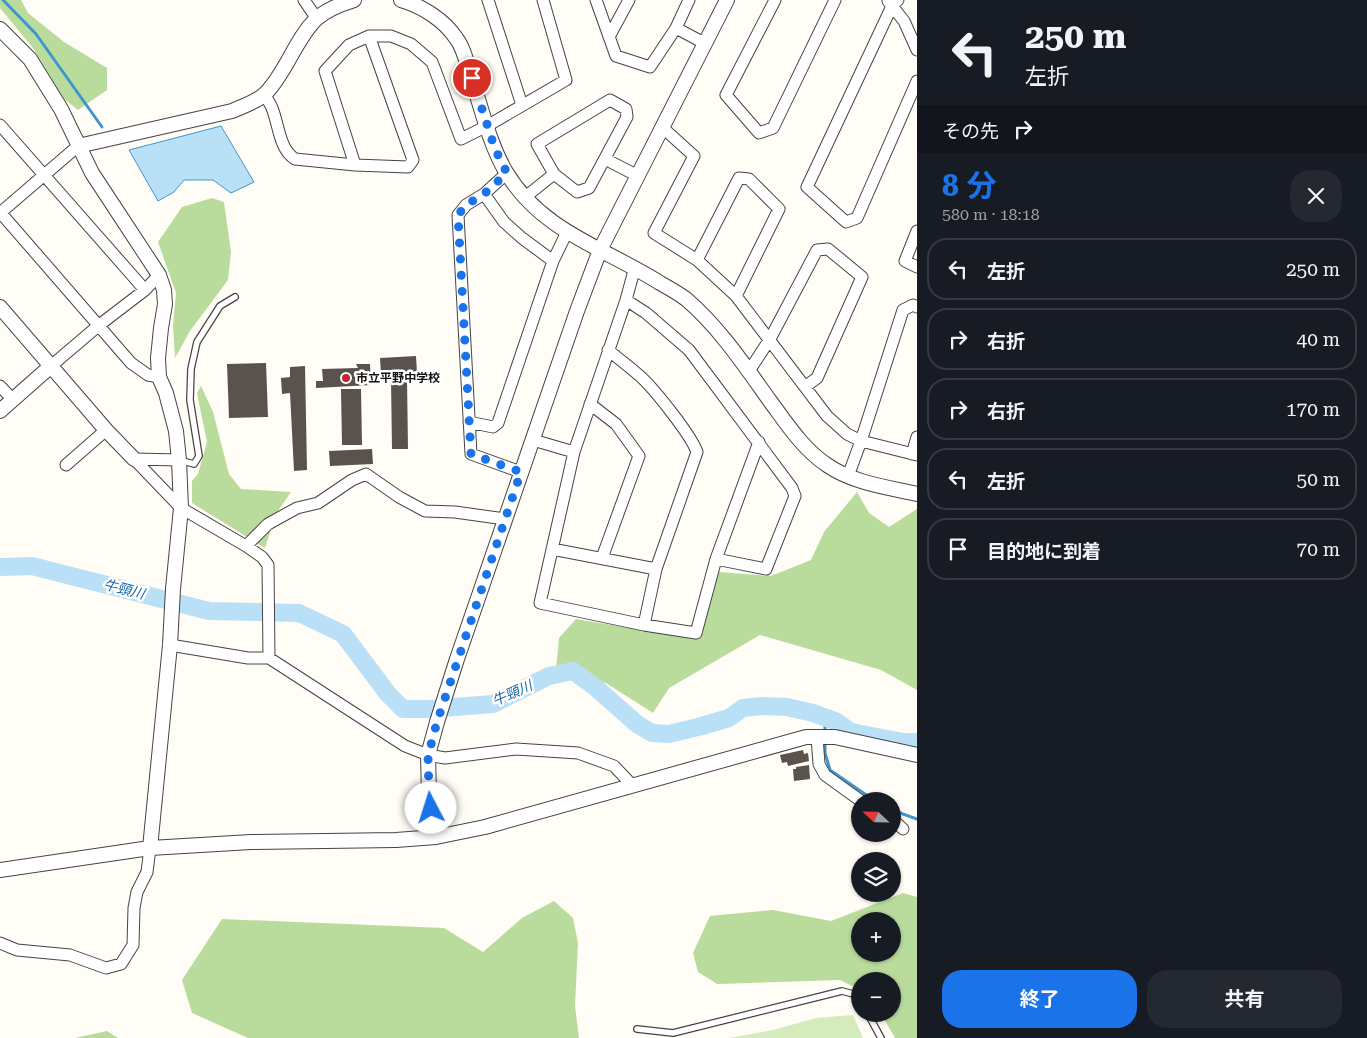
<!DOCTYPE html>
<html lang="ja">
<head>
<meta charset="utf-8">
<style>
  :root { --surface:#171b24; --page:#242831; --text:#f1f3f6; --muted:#9ea1a6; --line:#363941; --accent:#1a73e8 }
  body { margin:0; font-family:"Roboto Serif","Noto Sans JP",serif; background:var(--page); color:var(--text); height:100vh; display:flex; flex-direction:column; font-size:19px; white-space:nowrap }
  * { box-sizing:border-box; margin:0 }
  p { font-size:16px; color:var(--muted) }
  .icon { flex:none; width:28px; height:28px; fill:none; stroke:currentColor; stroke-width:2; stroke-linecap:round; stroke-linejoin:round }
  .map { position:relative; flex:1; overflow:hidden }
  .side { display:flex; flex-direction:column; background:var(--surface); width:450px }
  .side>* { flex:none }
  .hud { background:#171b24; color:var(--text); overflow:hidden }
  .needle { width:32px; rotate:292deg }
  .fabs { position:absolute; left:851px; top:792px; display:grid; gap:10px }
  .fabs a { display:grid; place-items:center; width:50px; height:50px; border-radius:50%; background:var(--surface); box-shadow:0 1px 4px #0004; font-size:25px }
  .pin { position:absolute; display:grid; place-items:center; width:42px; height:42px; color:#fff; margin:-21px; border:2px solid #fff; border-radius:50%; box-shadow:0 1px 5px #0007 }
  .me { position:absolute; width:55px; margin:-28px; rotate:355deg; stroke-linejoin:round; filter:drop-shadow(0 0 4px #0008) }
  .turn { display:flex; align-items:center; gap:18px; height:105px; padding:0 25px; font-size:22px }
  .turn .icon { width:65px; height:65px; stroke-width:2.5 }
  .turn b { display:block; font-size:35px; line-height:42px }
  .then { display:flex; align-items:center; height:48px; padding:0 25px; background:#0003; gap:10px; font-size:19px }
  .round { display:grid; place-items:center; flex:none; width:52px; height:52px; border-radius:20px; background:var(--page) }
  .headline { display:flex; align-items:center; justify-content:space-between; height:85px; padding:0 25px }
  h1 { font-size:30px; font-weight:700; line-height:38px; color:var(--accent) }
  .button { display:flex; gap:10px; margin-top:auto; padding:10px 25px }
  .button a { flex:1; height:58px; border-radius:20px; background:var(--accent); color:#fff; font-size:20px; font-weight:700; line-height:58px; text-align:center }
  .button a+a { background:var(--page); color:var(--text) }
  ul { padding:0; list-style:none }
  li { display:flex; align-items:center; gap:15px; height:62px; margin:0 10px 8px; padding:0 15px; border:2px solid var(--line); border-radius:20px }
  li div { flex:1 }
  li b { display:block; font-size:19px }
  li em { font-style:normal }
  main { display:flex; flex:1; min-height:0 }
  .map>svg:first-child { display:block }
  .green { fill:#d5ebbd }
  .forest { fill:#b9dc9c; fill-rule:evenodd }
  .water { fill:#b9e0f7; stroke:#3f96cf }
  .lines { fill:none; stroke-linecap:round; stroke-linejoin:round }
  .stream { stroke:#3f96cf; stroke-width:3 }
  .river { stroke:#b9e0f7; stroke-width:18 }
  .building { fill:#5a524d }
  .service-casing { stroke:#444; stroke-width:8 }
  .minor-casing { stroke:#444; stroke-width:13 }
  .tertiary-casing { stroke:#444; stroke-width:16 }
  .service { stroke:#fff; stroke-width:5.5 }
  .minor { stroke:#fff; stroke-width:11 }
  .tertiary { stroke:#fff; stroke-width:14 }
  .route { stroke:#1a73e8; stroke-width:9; stroke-dasharray:0 16.2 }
  .poi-dot { fill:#c4262e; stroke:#fff; stroke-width:2 }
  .labels { text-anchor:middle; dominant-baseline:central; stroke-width:5; stroke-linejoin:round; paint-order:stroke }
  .poi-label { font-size:12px; font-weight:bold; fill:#111; stroke:#fff; text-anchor:start }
  .water-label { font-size:14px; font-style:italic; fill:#1768a6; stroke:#fff }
</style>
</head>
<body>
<main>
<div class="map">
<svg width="917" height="1038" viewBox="0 0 917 1038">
  <rect width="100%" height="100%" fill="#fffdf5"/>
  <path class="green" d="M853,1015l10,23h-134l44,-8 43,-12z"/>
  <path class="forest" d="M0,0h21l7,13 36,29 43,26v22l-29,20 -14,-11 -31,-51 -33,-40z
    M212,198l12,4 7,50 -3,28 -38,51 -15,27 -2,-33 3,-32 -18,-51 24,-35z
    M201,386l12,26 16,62 12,15 50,3 -15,22 -11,34 -73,-45v-22l6,-7 9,-32 -10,-49z
    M857,492l12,21 20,14 28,-18v181l-36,-20 -121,-35 -91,53 -16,25 -47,-30 -50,-13 3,-32 17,-19 118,20 25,-67 52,4 40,-16 13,-28z
    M903,893l14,4v141h-22l-14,-24h11v-33h-32v9l-20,-10 -123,4 -19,-12 -5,-19 17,-37 63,-6 58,11zM892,921v33h-32v-33z
    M554,901l19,17 5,25 -3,63 4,32h-331l-56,-25 -10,-33 40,-61 222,9 39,24 39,-34z
    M107,1031l11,7h-43z"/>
  <path class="water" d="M221,126l33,56 -23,11 -18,-13h-29l-10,12 -16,9 -29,-51z"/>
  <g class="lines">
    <path class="stream" d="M3,0l33,34 66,93
      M825,717v15
      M825,741v12l5,17 45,31
      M892,810l25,9"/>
    <path class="river" d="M0,567l32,-1 177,45 90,2 44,21 45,60 15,15h26l64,-5 56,-28 24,-5 22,16 42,37 15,9 17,1 33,-8 27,-8 14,-10 19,-2 25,1 26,6 22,8 16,11 52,10h14"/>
  </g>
  <path class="building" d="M416,356l1,17 -36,2 -1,-17z
    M266,363l2,54 -39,1 -2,-54z
    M356,364h14l1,21 -55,3v-7h7l-1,-12 36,-1z
    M305,366l2,104 -13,1 -4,-78 -8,1 -1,-16 9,-1v-10z
    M391,379h16l1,70h-16z
    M341,389h20l1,56h-20z
    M372,449l1,15 -43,2 -1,-15z
    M803,750l1,4 4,-1 1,8 -21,5 -1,-4 -5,1 -2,-8z
    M809,765l1,14 -16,2 -1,-12h3v-2z"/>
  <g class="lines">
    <g class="service-casing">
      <path id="service" d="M179,460l15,4 5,-8 -9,-56 1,-31 6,-27 23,-36 15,-9
        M868,1014l13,24
        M637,1029l36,4 169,-42 15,4 3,5"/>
    </g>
    <g class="minor-casing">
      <path id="minor" d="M304,0l13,19
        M488,0l34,105
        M596,0l20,56 34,11 26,-39 13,-28
        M775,0l-49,95 33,38 14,-5 62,-128
        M898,0l-6,6 -85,181 39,35 11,-4 60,-137
        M888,1l16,20 13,29
        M676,28l28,15
        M609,37l20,-37
        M264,94c3,5 6,9 8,14 7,17 7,41 23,51l60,6 53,2 5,-7 -44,-124
        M610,100l16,9 1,8 -38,71 -12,4 -23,-18 -17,-30z
        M0,125l145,165
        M662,127l32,29 -40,77 43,27 39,36 91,120 20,18 14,7 56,14
        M605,159l33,17
        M355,165l-30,-94 24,-26 20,-9h22l20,8 21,18 29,77 26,-13 79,-46 -23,-80
        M507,173l-23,21 -18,11 -8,10 13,239 50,18
        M484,194l20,28 18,16 31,23
        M524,198l30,-24
        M0,212l131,151 17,12 11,2
        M0,213l78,-67
        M917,231l-12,30 12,6
        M697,260l42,-82 10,1 30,30 -43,87
        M635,267l-9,33 -52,152 -34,151 104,22 52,8 20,-74 43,-117
        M626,300l20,13 43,37 103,138 3,8 -29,73 -50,-10
        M608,350c11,9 23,18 33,27 14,13 50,58 56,75l-41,117 -12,56
        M51,366l47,-40 47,-36 14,-15
        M749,371l21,-32 47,-89 11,-1 34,28 -45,101 -11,8
        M0,386l13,14
        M590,404l26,20 23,32 -37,102
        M469,422l24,5 5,-4 55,-162 14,-29
        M533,440l41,12
        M912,454l5,-17
        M134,459l47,49 65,38 16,11 6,8 1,93
        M134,459l45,1
        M66,465l40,-35
        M848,476l13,-35 42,-131 10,-5 4,2
        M246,546l22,-22 29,-16 21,-5 34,-23 14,-6 33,23 26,14 30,1 50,7
        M552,549l104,20
        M170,645l78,13h21l136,88 23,9 17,3 71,-9 62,4 36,13 19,20
        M817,737l2,27 6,11 36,26
        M892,819l11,10
        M0,943l17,7 53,5 36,13 15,-4 12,-19 1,-37 3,-16 10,-20 3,-24"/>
    </g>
    <g class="tertiary-casing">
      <path id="tertiary" d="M401,0c21,6 43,20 55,38 8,10 11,26 15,39 11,32 18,66 35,95 36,60 99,76 154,111 9,5 18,10 26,16 33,28 59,67 84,102 17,23 33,48 57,64 26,18 60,22 90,29
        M0,29l30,30 31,50 31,64 67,102 5,15 1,14 -4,24 -3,30 1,19 7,16 10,38 3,29 2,48 -8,81 -3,56 -20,203
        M78,146l154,-35c11,-5 25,-9 34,-18 21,-22 29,-53 50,-74 11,-10 25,-15 38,-19
        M0,307l106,123 28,29
        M0,411l51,-45
        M436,837l-7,-43 -1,-39 9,-33 20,-63 120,-348 23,-61 127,-250
        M0,870l150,-22 101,-6 145,-2 40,-3 49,-10 321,-90h29l82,18"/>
    </g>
    <use href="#service" class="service"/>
    <use href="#minor" class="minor"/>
    <use href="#tertiary" class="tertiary"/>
  </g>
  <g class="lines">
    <path class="route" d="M431,808l-2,-14 -1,-38 9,-34 84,-250 -50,-18 -13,-239 8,-10 18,-11 23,-21 -12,-24 -23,-71"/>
  </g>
  <circle class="poi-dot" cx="346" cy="378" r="5"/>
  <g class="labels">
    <g class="poi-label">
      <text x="356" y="378">市立平野中学校</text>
    </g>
    <g class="water-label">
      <text transform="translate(124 589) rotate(14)">牛頸川</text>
      <text transform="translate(512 693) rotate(-24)">牛頸川</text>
    </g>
  </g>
</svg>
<div class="fabs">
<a><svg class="needle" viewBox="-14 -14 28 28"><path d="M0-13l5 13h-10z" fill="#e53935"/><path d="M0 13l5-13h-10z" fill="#9ea1a6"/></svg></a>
<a><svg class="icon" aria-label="layers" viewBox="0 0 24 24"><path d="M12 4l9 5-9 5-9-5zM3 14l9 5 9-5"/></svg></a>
<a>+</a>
<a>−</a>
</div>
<div class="pin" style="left:472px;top:78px;background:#d93025"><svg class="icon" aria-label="arrive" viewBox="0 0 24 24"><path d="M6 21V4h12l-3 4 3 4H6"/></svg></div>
<svg class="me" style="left:431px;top:808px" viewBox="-20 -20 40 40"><circle r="19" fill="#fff"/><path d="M0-13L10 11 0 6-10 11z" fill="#1a73e8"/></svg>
</div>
<section class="side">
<div class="hud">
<div class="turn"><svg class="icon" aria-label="left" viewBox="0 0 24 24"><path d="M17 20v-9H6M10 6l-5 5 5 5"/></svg><div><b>250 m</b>左折</div></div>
<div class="then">その先<svg class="icon" aria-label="right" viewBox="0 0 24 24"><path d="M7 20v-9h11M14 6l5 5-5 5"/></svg></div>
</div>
<div class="headline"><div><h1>8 分</h1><p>580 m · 18:18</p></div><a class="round"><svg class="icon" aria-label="close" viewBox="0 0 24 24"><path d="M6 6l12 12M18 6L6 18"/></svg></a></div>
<ul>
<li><svg class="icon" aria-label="left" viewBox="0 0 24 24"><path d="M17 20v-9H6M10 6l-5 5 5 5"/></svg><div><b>左折</b></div><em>250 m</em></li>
<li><svg class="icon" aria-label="right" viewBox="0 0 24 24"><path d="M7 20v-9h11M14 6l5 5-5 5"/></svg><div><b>右折</b></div><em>40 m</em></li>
<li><svg class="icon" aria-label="right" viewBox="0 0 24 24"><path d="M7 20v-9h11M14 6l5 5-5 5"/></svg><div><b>右折</b></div><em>170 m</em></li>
<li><svg class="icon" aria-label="left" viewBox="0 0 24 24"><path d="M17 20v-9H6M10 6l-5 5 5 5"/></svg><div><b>左折</b></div><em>50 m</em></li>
<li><svg class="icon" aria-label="arrive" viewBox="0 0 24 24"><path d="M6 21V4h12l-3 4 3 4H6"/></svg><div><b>目的地に到着</b></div><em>70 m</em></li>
</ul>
<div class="button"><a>終了</a><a>共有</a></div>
</section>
</main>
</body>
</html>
